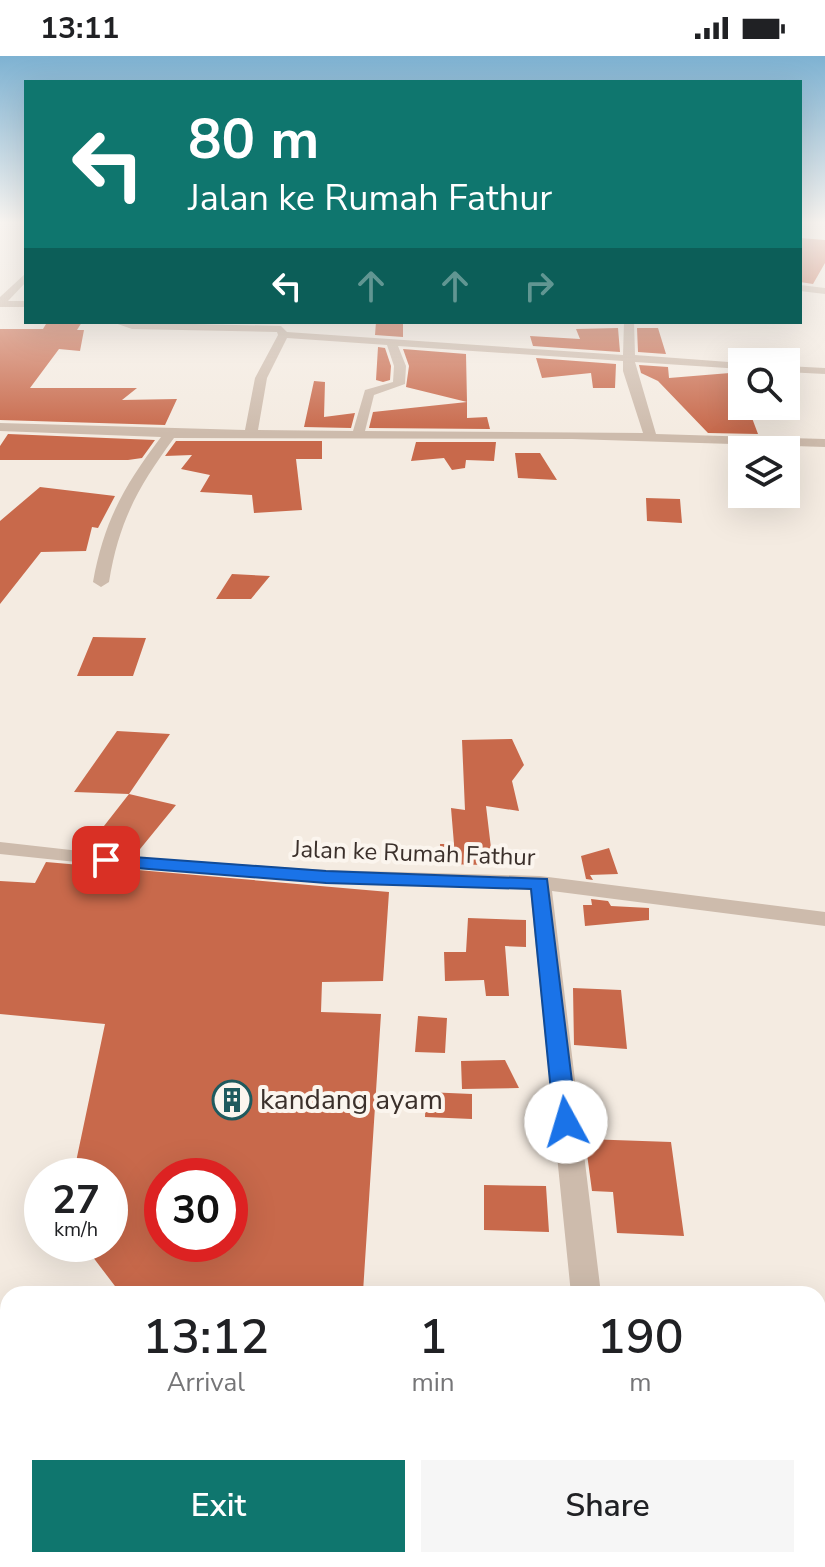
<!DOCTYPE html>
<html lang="en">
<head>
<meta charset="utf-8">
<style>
  :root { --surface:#fff; --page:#f6f6f6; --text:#202124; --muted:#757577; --accent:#0f766e }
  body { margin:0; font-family:"Nunito Sans",sans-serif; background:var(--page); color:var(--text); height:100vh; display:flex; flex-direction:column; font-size:30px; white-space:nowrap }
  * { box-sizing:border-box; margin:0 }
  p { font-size:26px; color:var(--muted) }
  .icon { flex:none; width:44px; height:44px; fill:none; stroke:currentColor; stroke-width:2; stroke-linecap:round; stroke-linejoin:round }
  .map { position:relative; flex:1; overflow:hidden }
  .panel { position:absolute; left:0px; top:1230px; width:826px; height:282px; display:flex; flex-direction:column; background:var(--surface); border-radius:24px 24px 0 0; box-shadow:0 8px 32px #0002 }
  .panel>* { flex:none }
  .banner { position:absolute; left:24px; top:24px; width:778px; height:244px; border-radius:0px; box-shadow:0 8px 32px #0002; background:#0f766e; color:#fff; overflow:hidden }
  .buttons { position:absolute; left:728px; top:292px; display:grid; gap:16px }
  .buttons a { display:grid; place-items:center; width:72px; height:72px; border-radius:0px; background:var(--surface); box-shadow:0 8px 32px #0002; font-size:40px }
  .speed { position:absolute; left:24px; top:1102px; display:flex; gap:16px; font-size:40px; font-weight:700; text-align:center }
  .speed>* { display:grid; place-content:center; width:104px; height:104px; border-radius:50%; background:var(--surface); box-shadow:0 8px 32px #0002; line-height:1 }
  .speed small { font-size:20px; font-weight:400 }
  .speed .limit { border:12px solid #d22; background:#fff; color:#111 }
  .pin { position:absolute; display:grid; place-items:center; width:68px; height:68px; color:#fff; margin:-34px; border-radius:16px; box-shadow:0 4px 12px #0006 }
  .me { position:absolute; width:88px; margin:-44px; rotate:354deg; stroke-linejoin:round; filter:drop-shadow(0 0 6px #0008) }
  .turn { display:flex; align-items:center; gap:28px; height:168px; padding:0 32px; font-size:36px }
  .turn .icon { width:104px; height:104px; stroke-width:2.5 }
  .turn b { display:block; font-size:56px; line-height:68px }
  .lanes { display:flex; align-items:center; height:76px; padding:0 32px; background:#0003; justify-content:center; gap:40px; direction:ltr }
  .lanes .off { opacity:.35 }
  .eta { display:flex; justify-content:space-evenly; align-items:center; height:136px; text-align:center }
  .eta b { font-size:48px; font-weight:600; line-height:56px }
  .action { display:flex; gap:16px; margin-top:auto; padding:16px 32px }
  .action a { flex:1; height:92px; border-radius:0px; background:var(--accent); color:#fff; font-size:32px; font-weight:600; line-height:92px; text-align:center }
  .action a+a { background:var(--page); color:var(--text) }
  .status { display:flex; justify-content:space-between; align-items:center; height:56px; padding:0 40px; background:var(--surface); direction:ltr }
  .status svg { height:22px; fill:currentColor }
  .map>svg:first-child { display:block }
  .building { fill:#c8694b; fill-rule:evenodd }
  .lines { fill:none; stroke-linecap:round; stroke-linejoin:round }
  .minor { fill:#cdbbac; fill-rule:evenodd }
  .route { fill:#1a73e8; stroke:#114b97; stroke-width:2 }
  .labels { text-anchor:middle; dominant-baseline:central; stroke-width:8; stroke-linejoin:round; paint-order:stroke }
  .street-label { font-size:24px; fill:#3b302b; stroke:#fbf5ee }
  .near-poi-label { font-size:28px; fill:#3b302b; stroke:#fbf5ee; text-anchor:start }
</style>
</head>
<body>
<div class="status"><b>13:11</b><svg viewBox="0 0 49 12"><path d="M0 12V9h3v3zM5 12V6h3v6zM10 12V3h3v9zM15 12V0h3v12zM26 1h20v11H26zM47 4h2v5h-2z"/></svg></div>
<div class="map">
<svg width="825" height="1511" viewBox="0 0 825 1511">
  <rect width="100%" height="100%" fill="#f4ebe1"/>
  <path class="building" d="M800,182l25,2v23l-12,21 -13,-2z
    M82,266l-5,8h7l-4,21 -21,-2 -29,39h107l-15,12 55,-1 -12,26 -165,-5v-91h43l3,-5z
    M376,266h27v15l-28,-2z
    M618,272l2,24 -87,-6 -3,-10 50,3 -4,-10z
    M637,272h21l8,26 -28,-2z
    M378,291l7,1 6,18 -1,14 -7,2 -7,-2z
    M403,293l63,5 1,48 -61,-15 3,-21z
    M536,302l80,6 -1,24h-22l-2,-15 -49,5z
    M639,309l29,2 1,11 73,-6v46h10l6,16 -50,-1 -50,-52 -17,-8z
    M314,325l11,1 -1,35 31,-4 -4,15 -47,-1z
    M467,346v16l20,-1 3,12 -121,-1 4,-16z
    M8,378l147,6 -13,18 -14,2h-128v-14z
    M176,385h146v18h-26l6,51 -48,3 -2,-18 -52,-3 10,-17 -29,-6 11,-14 -27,1z
    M416,386h80l-2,19 -28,-1 -1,8 -13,2 -8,-12 -33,3z
    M515,397h25l17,27 -39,-2z
    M40,431l75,9 -17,32 -6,-1 -6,24 -45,1 -41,52v-83z
    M646,442l34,1 2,24 -35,-2z
    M232,518l38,2 -19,23h-35z
    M93,581l53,1 -13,38h-56z
    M117,675l53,3 -41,60 -55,-2z
    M512,683l12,26 -12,16 7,30 -33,-5 5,42 -5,17 -45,-1 -1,-20h14l-3,-36 14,2 -3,-70z
    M129,738l47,11 -40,49 -50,-5z
    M609,792l9,26 -28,1 3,5 -7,-1 -5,-23z
    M46,806l343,30 -6,89 -61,1 -1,30 60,2 -18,278 -242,2 -38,-50h27v-68h-37l32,-152 -105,-10v-133l35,2zM162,1120h68v68h-68z
    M591,843l17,2 3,5 38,2v12l-64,6 -2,-21h9z
    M468,862l58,2v27l-21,-1 4,50h-23l-2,-16 -39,1 -1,-29h22z
    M573,932l48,2 6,59 -53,-4z
    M418,960l29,2 -2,35 -30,-1z
    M505,1004l14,28 -57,1 -1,-28z
    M426,1036l46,2v25l-47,-2z
    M585,1083l86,3 13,94 -67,-3 -4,-41 -21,-1z
    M484,1129l62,1 3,46 -65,-2z"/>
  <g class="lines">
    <path class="minor" d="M26,217v9l-18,19h18v6h-26v-10z
      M800,229l25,3v6l-25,-3z
      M112,266l169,4 6,6 336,23 1,-33h10l1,33 107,8v6l-107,-7 21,72 169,5v8l-253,-8 -398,-1c-36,49 -55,83 -65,144l-8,5 -8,-5c11,-61 31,-96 68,-145l-161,-6v-8l245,7 10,-52 23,-43 -1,-3 -145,-3zM287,282l100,7 7,21 -1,16 -28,8 -12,41 -95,-1 9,-52zM398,290l225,15v10l20,62 -278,-2 9,-36 31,-11 1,-18z
      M786,310l39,2v6l-39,-2z
      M0,786l133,15 193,13 214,6 285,36v14l-273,-35 49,403h-30l-41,-405c-178,-5 -353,-15 -530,-35z
      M607,1504h34l1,7h-34z"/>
  </g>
  <linearGradient id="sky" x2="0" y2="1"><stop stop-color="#7eb2d2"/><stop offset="0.44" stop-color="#faf6f2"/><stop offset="1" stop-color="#faf6f2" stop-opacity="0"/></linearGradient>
  <rect width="825" height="378" fill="url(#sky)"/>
  <path class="route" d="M106,799l220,16 221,8 30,243 -3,7h-17l-3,-7 -23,-233 -205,-6 -227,-18v-9z"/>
  <defs>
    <g id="building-ring" transform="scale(2)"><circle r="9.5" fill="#fbf5ee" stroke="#1f5a5e" stroke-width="1.5"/><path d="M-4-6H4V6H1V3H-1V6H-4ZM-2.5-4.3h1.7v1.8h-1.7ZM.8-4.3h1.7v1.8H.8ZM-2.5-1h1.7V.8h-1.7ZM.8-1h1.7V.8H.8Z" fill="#1f5a5e"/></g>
  </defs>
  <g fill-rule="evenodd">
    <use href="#building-ring" x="232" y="1044"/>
  </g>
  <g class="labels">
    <g class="street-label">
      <text transform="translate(414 797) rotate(2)">Jalan ke Rumah Fathur</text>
    </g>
    <g class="near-poi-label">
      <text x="260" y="1044">kandang ayam</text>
    </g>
  </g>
</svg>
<div class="buttons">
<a><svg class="icon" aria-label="search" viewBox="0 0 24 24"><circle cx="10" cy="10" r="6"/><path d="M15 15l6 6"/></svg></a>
<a><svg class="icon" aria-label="layers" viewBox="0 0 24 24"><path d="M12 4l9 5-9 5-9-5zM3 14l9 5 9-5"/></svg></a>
</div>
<div class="speed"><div>27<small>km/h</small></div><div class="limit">30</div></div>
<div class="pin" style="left:106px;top:804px;background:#d93025"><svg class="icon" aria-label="arrive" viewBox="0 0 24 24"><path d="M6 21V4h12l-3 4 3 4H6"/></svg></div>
<svg class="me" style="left:566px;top:1066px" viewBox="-20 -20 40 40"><circle r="19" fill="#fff"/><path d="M0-13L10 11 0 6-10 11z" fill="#1a73e8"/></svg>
<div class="banner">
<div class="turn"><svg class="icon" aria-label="left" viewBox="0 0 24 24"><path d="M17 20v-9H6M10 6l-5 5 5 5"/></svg><div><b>80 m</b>Jalan ke Rumah Fathur</div></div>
<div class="lanes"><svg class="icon" aria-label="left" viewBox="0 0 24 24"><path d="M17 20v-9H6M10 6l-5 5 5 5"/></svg><svg class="icon off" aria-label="ahead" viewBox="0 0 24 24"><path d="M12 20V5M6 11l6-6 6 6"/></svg><svg class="icon off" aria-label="ahead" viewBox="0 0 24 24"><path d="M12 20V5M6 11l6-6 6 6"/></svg><svg class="icon off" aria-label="right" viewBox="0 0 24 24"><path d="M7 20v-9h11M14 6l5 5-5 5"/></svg></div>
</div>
<section class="panel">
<div class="eta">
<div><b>13:12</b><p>Arrival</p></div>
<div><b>1</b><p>min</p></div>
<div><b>190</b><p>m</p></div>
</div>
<div class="action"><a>Exit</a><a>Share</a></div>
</section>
</div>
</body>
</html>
